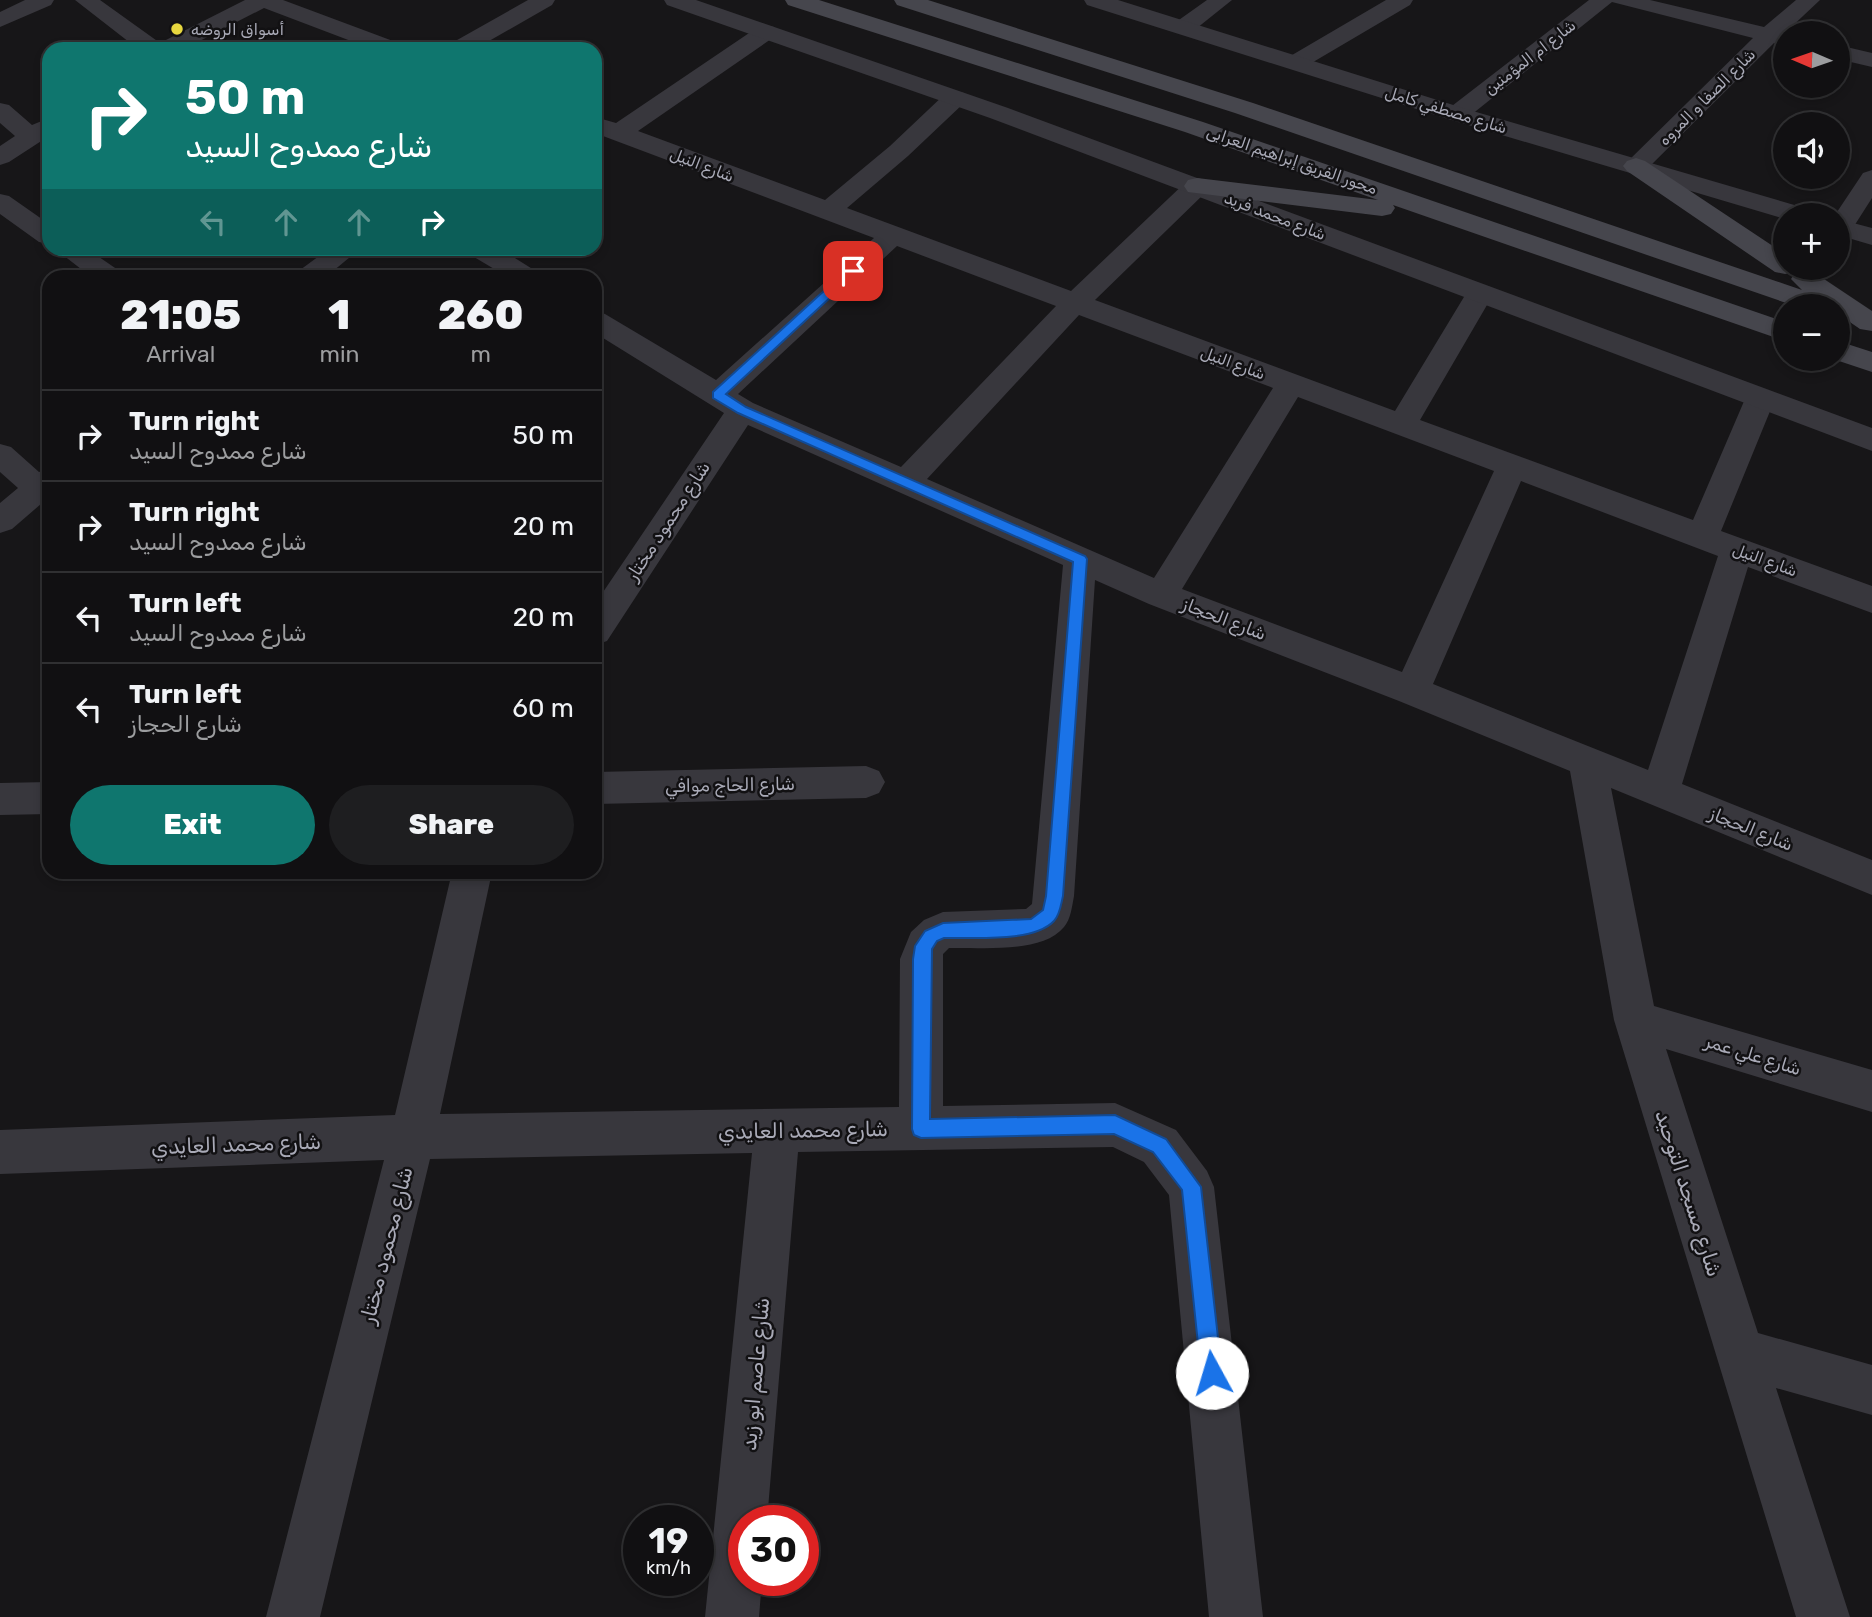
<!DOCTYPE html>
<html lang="en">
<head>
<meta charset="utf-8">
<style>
  :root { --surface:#111012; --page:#1e1e20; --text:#f1f3f6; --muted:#9c9d9f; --line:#303032; --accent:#0f766e }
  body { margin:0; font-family:Rubik,"Noto Naskh Arabic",sans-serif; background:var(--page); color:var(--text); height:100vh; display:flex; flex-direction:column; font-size:26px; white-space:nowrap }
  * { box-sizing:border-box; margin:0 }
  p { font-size:23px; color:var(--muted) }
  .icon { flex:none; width:38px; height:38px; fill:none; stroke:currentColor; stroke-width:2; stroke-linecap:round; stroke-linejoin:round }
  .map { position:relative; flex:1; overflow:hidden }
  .side { position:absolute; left:42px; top:270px; width:560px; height:609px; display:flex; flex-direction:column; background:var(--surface); border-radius:21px; box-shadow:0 4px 10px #0003,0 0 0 2px var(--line) }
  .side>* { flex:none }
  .top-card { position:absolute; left:42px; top:42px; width:560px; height:214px; border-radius:21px; box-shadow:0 4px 10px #0003,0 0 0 2px var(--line); background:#0f766e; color:#fff; overflow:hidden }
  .needle { width:46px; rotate:272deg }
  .fabs { position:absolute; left:1773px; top:21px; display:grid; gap:14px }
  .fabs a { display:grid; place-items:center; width:77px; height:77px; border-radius:50%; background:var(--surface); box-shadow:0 4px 10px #0003,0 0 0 2px var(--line); font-size:35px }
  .speed { position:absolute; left:623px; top:1505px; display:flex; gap:14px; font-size:35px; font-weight:700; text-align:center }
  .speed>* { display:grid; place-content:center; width:91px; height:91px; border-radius:50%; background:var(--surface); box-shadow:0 4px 10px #0003,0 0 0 2px var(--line); line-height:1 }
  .speed small { font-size:18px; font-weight:400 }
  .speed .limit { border:10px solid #d22; background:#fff; color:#111 }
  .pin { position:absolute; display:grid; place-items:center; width:60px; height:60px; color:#fff; margin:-30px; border-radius:14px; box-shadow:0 4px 10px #0006 }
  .me { position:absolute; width:77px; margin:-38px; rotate:354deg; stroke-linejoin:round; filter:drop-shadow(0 0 5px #0008) }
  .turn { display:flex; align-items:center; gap:24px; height:147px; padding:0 28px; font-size:32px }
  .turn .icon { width:91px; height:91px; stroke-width:2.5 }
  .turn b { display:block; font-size:49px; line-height:60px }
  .lanes { display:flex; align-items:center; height:66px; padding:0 28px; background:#0003; justify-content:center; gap:35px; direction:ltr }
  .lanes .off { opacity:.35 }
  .eta { display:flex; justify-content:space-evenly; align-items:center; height:119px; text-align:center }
  .eta b { font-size:42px; font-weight:800; line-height:49px }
  .action { display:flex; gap:14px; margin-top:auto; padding:14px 28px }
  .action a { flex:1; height:80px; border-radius:42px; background:var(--accent); color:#fff; font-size:28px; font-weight:800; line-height:80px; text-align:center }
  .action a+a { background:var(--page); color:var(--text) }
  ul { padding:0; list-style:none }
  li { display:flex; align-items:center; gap:21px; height:91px; padding:0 28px; border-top:2px solid var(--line) }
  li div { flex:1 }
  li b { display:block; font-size:26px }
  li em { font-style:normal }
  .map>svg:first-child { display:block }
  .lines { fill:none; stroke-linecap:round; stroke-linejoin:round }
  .minor { fill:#38373d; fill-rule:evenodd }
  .tertiary { fill:#38373d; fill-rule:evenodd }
  .secondary { fill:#46464d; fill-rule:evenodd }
  .route { fill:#1a73e8; stroke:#114b97; stroke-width:2 }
  .poi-dot { fill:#e7d73f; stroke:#121113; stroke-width:2.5 }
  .labels { text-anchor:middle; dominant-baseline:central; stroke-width:5; stroke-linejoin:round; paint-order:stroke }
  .far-poi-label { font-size:16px; fill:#a9aab7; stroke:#121113; text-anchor:start }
  .far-street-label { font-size:16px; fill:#a9aab7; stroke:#121113 }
  .street-label { font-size:18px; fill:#a9aab7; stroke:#121113 }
  .near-street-label { font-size:21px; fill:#a9aab7; stroke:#121113 }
</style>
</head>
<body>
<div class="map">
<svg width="1872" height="1617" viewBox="0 0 1872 1617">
  <rect width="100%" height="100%" fill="#171618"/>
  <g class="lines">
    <path class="minor" d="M25,0h29l-3,5 -51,22v-15z
      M75,0h25l60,43 85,-43h38l118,44 4,5h-33l-108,-41 -80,41h-46z
      M528,0h27l-3,5 -77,44h-29l4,-5z
      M1207,0h25l-40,32h-16l-3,-5 3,-5z
      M1386,0h27l-3,5 -107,63h-16l-4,-5 4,-5z
      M1589,0h61l114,27 32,-27h24l-34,32 4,1h-5v13l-11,-3 -129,128 -9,3 -9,-3 -4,-5 130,-128 -141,-36 -146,117 -9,2 -9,-2 -3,-5 3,-5z
      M766,25l8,2 3,5 -3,5 -136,94 187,69 65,-54 56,-53 9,-2 9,2 3,5 -3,5 -56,53 -61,52 224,83 117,-111 9,-2 9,2 4,6 -4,6 -111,108 300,111 75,-124 10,-3 10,3 4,6 -74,127 273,100 52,-121 4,-7 11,-3 11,3 4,7 -54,132 151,55v27l-124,-46 -66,217 190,76v35l-261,-107 43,218 218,64v42l-206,-63 92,284 114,32v50l-96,-27 74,229h-54l-182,-597 -44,-249 -171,-70 -250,-97 -54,-24 -21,316c-2,10 -3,23 -10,31 -22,27 -82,20 -115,21l-6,6v152l172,-3 61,27 31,41 7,16 49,430h-54l-40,-422 -25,-33 -31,-15 -315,5 -31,369h-23v59h18l-3,37h-54l47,-464 -322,6 -110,458h-54l118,-457 -384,14v-44l395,-15 57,-243h40l-52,242 459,-7 1,-148 11,-27 13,-12 19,-8 83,-3 6,-5 31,-339 -315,-140 -141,216 -12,4v-41l129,-191 -129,-80v-22l10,3 111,66 158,-142 -279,-105v-16l21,6 142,-96zM897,246l159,60 -155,161 -148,-64 -15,-9zM1079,315l194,73 -119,190 -227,-99zM1298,397l196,74 -92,201 -220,-83zM1521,481l197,75 -70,214 -215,-86z
      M1838,45l34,8v14l-34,-8z
      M0,103l9,2 23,20 17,-7v18l-40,26 -9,3v-19l15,-10 -15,-13z
      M1872,170v28l-23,36 -11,1v-20h-3l28,-42z
      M0,194l9,2 40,28v20l-10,-2 -39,-28z
      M54,248h32l32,22 4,6h-32z
      M330,248h31l-34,28h-31l4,-6z
      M466,248h33l35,22 4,6h-32l-37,-22z
      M0,444l11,3 28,25 10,-3v28l-37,32 -12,4v-30l18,-15 -18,-16z
      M866,766l13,5 6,11 -6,11 -13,5 -271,6v-32z
      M49,782v32l-49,1v-32z"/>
    <path class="tertiary" d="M664,0h32l312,108 864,320v23l-882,-333 -323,-113z
      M1084,0h34l348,109 342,100 4,6h-27v4l-337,-100 -361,-114z
      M1838,219l34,9v17l-34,-10z"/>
    <path class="secondary" d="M785,0h34l384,122 582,200v19l-392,-136 2,3 -4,6 -9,2 -194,-24 -4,-6 4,-6 9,-2 181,22 -193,-68 -397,-127z
      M894,0h34l325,103 549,187 -11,-11 4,-6 10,-2 10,2 57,38v20l-12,-2 -22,-15v-8h-43l-560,-193 -338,-108z
      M1636,158l9,3 140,93v14h13l-3,4 -10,2 -10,-2 -148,-101 -4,-5 4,-5z
      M1838,341l34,11v20l-39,-13h5z"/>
  </g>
  <path class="route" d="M849,268l10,3 -133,123 20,13 339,149 2,3 -24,337c-2,8 -3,19 -9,25 -21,22 -80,16 -110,17l-7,3 -5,8 -2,170 185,-4 51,24 35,48 21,186 -3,7 -7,3 -8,-3 -3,-7 -19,-183 -29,-38 -39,-18 -193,4 -7,-3 -2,-6 1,-170 2,-13 10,-15 18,-8 88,-4 12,-9 3,-14 27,-334 -335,-149 -25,-15v-6z"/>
  <circle class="poi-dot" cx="177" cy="29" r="7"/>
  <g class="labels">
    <g class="far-poi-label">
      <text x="191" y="29">أسواق الروضه</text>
    </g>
    <g class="far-street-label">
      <text transform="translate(1530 57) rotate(-38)">شارع ام المؤمنين</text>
      <text transform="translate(1707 97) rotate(-45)">شارع الصفا و المروه</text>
      <text transform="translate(1446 110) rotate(17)">شارع مصطفي كامل</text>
      <text transform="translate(1292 160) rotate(19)">محور الفريق إبراهيم العرابى</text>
      <text transform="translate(702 165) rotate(21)">شارع النيل</text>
      <text transform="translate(1275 216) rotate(21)">شارع محمد فريد</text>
      <text transform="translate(1233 363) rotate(20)">شارع النيل</text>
      <text transform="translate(1765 560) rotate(20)">شارع النيل</text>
    </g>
    <g class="street-label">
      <text transform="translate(668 521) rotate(-57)">شارع محمود مختار</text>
      <text transform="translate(1224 619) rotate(21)">شارع الحجاز</text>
      <text transform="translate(730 785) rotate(-1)">شارع الحاج موافي</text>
      <text transform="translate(1751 829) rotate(22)">شارع الحجاز</text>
      <text transform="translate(1753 1055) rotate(17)">شارع علي عمر</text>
    </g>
    <g class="near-street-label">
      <text transform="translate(803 1130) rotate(-1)">شارع محمد العايدي</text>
      <text transform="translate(236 1144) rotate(-2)">شارع محمد العايدي</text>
      <text transform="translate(1689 1193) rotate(72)">شارع مسجد التوحيد</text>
      <text transform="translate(386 1245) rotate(-76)">شارع محمود مختار</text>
      <text transform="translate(755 1374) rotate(-85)">شارع عاصم ابو زيد</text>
    </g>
  </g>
</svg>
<div class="fabs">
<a><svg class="needle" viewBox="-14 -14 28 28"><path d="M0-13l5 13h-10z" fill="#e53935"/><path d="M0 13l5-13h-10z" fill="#9c9d9f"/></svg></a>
<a><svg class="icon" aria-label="sound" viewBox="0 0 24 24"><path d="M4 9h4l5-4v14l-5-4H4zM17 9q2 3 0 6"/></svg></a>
<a>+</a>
<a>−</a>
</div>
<div class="speed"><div>19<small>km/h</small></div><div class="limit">30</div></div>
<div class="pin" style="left:853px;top:271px;background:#d93025"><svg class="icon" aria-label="arrive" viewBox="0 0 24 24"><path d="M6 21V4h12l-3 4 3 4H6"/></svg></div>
<svg class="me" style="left:1212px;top:1373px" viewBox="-20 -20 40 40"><circle r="19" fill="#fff"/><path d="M0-13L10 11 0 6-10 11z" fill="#1a73e8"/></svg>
<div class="top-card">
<div class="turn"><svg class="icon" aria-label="right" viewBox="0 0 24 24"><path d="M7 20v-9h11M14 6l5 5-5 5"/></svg><div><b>50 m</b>شارع ممدوح السيد</div></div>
<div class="lanes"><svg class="icon off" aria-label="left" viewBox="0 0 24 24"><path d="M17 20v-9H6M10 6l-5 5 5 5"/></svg><svg class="icon off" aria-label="ahead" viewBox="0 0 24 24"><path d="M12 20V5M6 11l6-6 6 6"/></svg><svg class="icon off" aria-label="ahead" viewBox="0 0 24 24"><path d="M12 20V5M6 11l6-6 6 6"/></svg><svg class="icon" aria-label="right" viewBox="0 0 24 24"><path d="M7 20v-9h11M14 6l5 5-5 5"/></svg></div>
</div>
<section class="side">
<div class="eta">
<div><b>21:05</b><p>Arrival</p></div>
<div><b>1</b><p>min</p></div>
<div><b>260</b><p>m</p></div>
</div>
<ul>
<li><svg class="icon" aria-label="right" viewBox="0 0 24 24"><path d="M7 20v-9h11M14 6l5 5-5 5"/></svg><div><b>Turn right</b><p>شارع ممدوح السيد</p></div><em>50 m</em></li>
<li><svg class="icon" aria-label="right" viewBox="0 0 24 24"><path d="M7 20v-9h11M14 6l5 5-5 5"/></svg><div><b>Turn right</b><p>شارع ممدوح السيد</p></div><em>20 m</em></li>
<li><svg class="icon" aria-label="left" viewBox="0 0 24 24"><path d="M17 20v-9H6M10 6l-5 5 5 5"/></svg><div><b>Turn left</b><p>شارع ممدوح السيد</p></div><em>20 m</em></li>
<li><svg class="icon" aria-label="left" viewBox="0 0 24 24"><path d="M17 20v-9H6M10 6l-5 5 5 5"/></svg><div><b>Turn left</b><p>شارع الحجاز</p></div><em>60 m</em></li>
</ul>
<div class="action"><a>Exit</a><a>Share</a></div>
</section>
</div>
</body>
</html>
